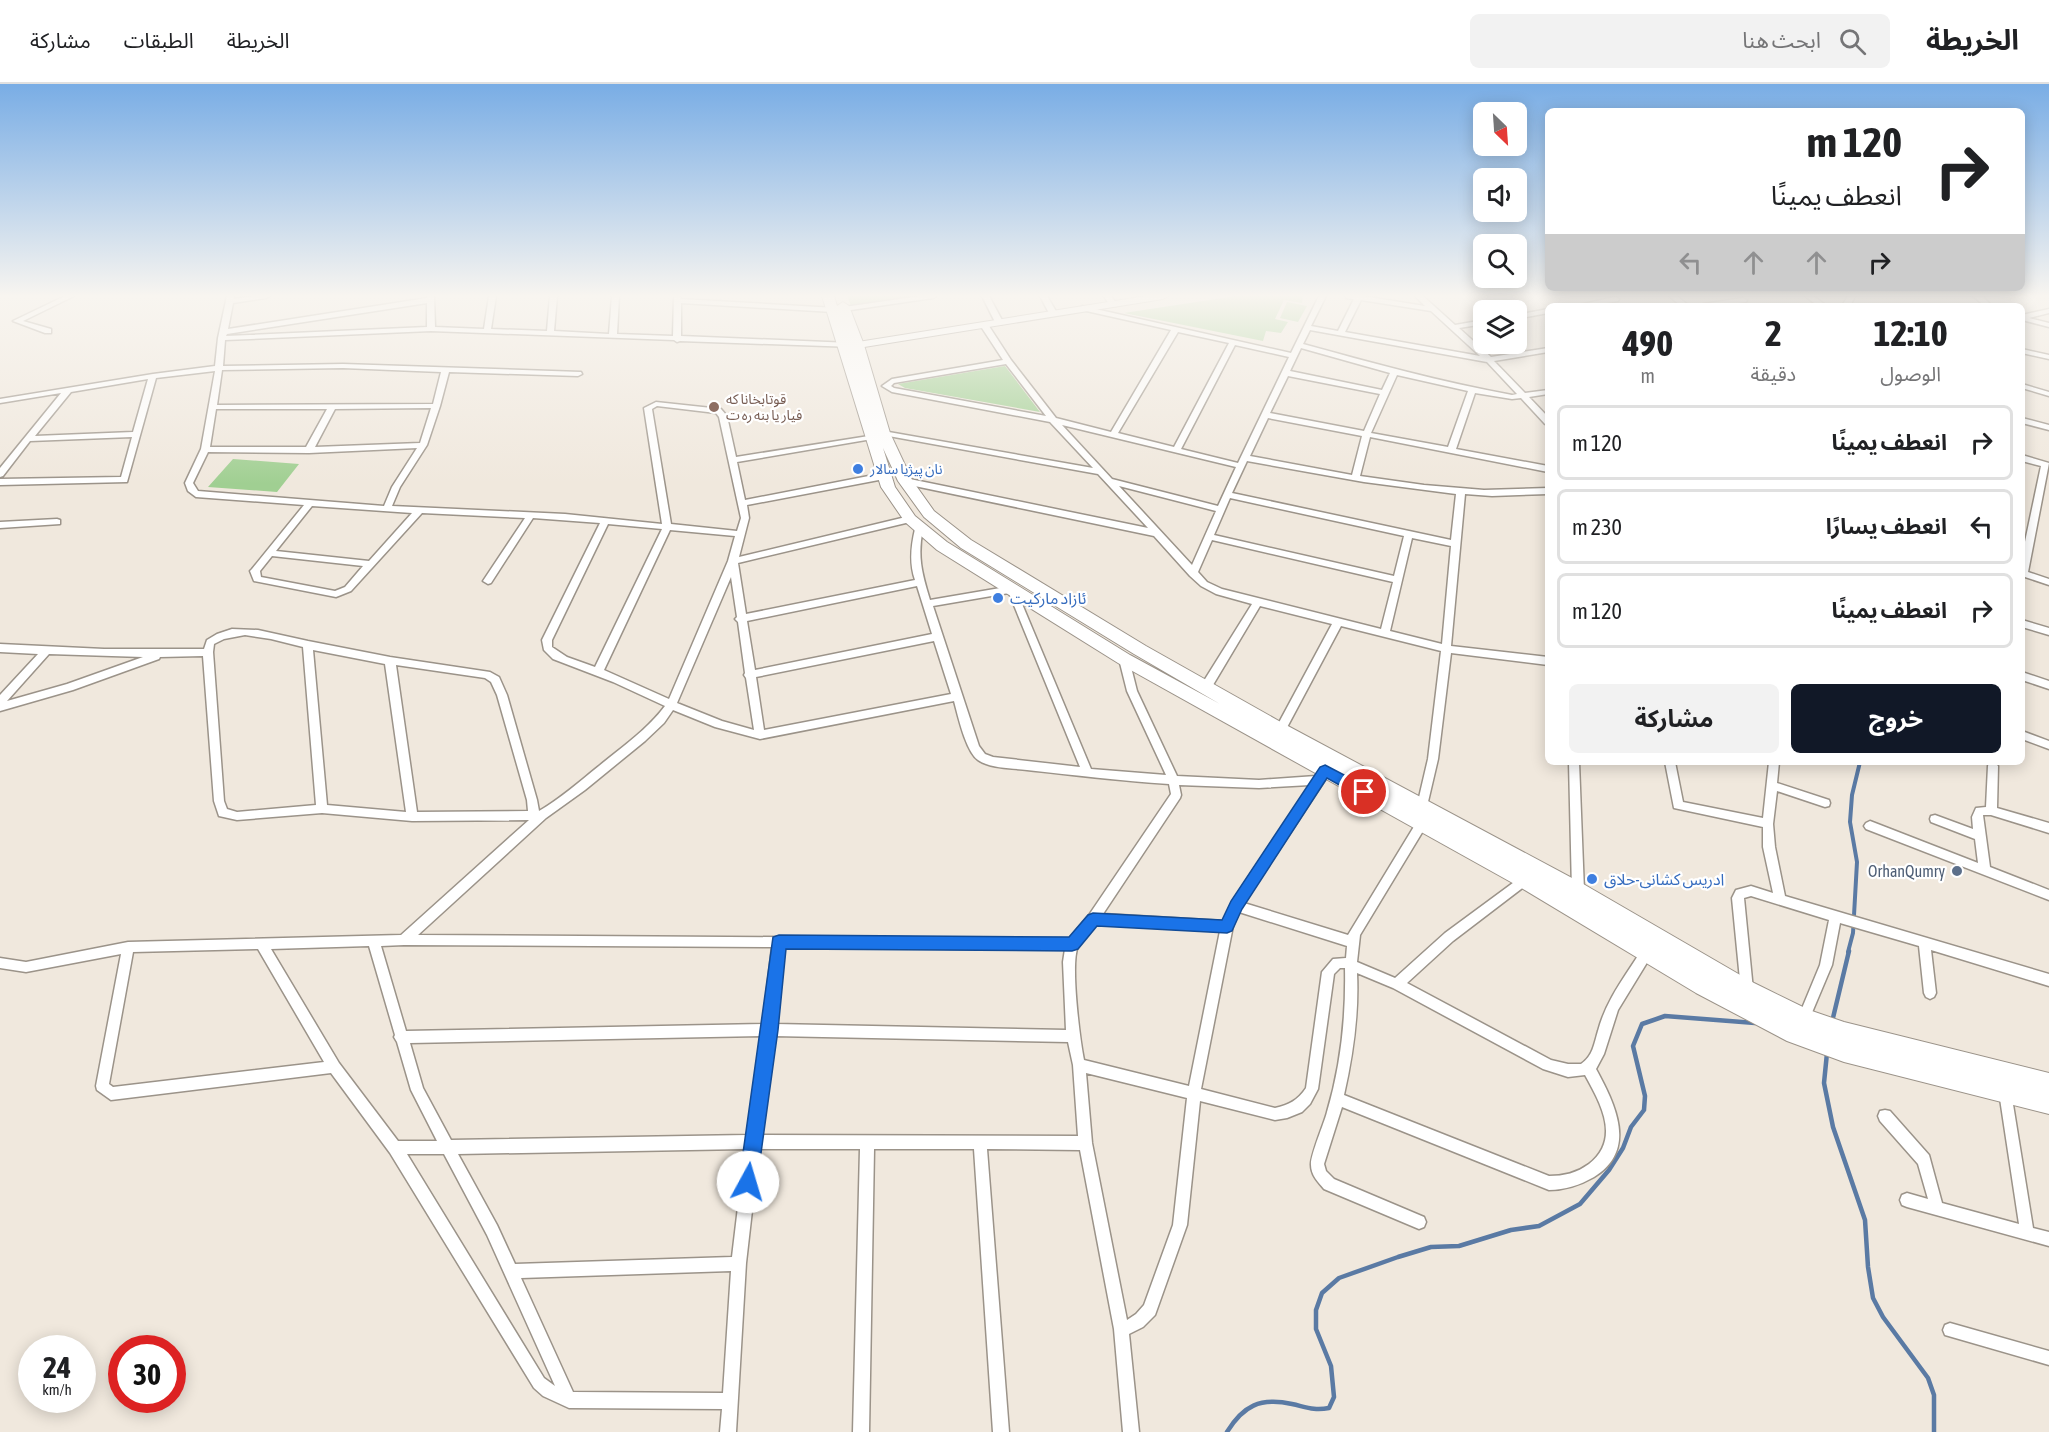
<!DOCTYPE html>
<html lang="ar">
<head>
<meta charset="utf-8">
<style>
  :root { --surface:#fff; --page:#f2f2f2; --text:#202124; --muted:#757577; --line:#e0e0e0; --accent:#111827 }
  body { margin:0; font-family:"Asap Condensed","Noto Sans Arabic",sans-serif; background:var(--page); color:var(--text); direction:rtl; height:100vh; display:flex; flex-direction:column; font-size:22px; white-space:nowrap }
  * { box-sizing:border-box; margin:0 }
  p { font-size:20px; color:var(--muted) }
  .icon { flex:none; width:33px; height:33px; fill:none; stroke:currentColor; stroke-width:2; stroke-linecap:round; stroke-linejoin:round }
  .map { position:relative; flex:1; overflow:hidden; direction:ltr }
  .details { position:absolute; left:1545px; top:219px; width:480px; height:462px; display:flex; flex-direction:column; background:var(--surface); border-radius:9px; box-shadow:0 3px 15px #0003; direction:rtl }
  .details>* { flex:none }
  .banner { position:absolute; left:1545px; top:24px; width:480px; height:183px; border-radius:9px; box-shadow:0 3px 15px #0003; direction:rtl; background:#fff; color:var(--text); overflow:hidden }
  .needle { width:39px; rotate:155deg }
  .controls { position:absolute; left:1473px; top:18px; display:grid; gap:12px }
  .controls a { display:grid; place-items:center; width:54px; height:54px; border-radius:9px; background:var(--surface); box-shadow:0 3px 15px #0003; font-size:30px }
  .speed { position:absolute; left:18px; top:1251px; display:flex; gap:12px; font-size:30px; font-weight:700; text-align:center }
  .speed>* { display:grid; place-content:center; width:78px; height:78px; border-radius:50%; background:var(--surface); box-shadow:0 3px 15px #0003; line-height:1 }
  .speed small { font-size:15px; font-weight:400 }
  .speed .limit { border:9px solid #d22; background:#fff; color:#111 }
  .pin { position:absolute; display:grid; place-items:center; width:51px; height:51px; color:#fff; margin:-26px; border:3px solid #fff; border-radius:50%; box-shadow:0 2px 6px #0007 }
  .me { position:absolute; width:66px; margin:-33px; rotate:6deg; stroke-linejoin:round; filter:drop-shadow(0 0 4px #0008) }
  .turn { display:flex; align-items:center; gap:21px; height:126px; padding:0 24px; font-size:27px }
  .turn .icon { width:78px; height:78px; stroke-width:2.5 }
  .turn b { display:block; font-size:42px; line-height:51px }
  .lanes { display:flex; align-items:center; height:57px; padding:0 24px; background:#0003; justify-content:center; gap:30px; direction:ltr }
  .lanes .off { opacity:.35 }
  .eta { display:flex; justify-content:space-evenly; align-items:center; height:102px; text-align:center }
  .eta b { font-size:36px; font-weight:700; line-height:42px }
  .action { display:flex; gap:12px; margin-top:auto; padding:12px 24px }
  .action a { flex:1; height:69px; border-radius:9px; background:var(--accent); color:#fff; font-size:24px; font-weight:700; line-height:69px; text-align:center }
  .action a+a { background:var(--page); color:var(--text) }
  ul { padding:0; list-style:none }
  li { display:flex; align-items:center; gap:18px; height:75px; margin:0 12px 9px; padding:0 12px; border:3px solid var(--line); border-radius:9px }
  li div { flex:1 }
  li b { display:block; font-size:22px }
  li em { font-style:normal }
  header { display:flex; align-items:center; gap:36px; box-sizing:border-box; height:84px; padding:0 30px; background:var(--surface); border-bottom:2px solid var(--line) }
  header strong { font-size:28px }
  nav { display:flex; gap:33px; margin-inline-start:auto; font-size:21px }
  .search { width:420px; height:54px; background:var(--page); display:flex; align-items:center; gap:15px; box-sizing:border-box; padding:0 21px; border-radius:9px; color:var(--muted); font-size:22px }
  .map>svg:first-child { display:block }
  .green { fill:#a0cf92 }
  .lines { fill:none; stroke-linecap:round; stroke-linejoin:round }
  .stream-far2 { stroke:#5a7aa4; stroke-width:3 }
  .stream-far1 { stroke:#5a7aa4; stroke-width:4 }
  .stream { stroke:#5a7aa4; stroke-width:4.5 }
  .street-casing { stroke:#9b9389; stroke-width:3 }
  .secondary-casing { stroke:#9b9389; stroke-width:2 }
  .primary-casing { stroke:#9b9389; stroke-width:2 }
  .street { fill:#fff; fill-rule:evenodd }
  .secondary { fill:#fff; fill-rule:evenodd }
  .primary { fill:#fff; fill-rule:evenodd }
  .route { fill:#1a73e8; stroke:#114b97; stroke-width:1.5 }
  .education-dot { fill:#8d6e63; stroke:#fff; stroke-width:2 }
  .shop-dot { fill:#3f7fe0; stroke:#fff; stroke-width:2 }
  .service-dot { fill:#5c6f8a; stroke:#fff; stroke-width:2 }
  .labels { text-anchor:middle; dominant-baseline:central; stroke-width:4.5; stroke-linejoin:round; paint-order:stroke }
  .far-education-label { font-size:14px; fill:#785e54; stroke:#fff; text-anchor:start }
  .far-shop-label { font-size:14px; fill:#366cbe; stroke:#fff; text-anchor:start }
  .shop-label { font-size:16px; fill:#366cbe; stroke:#fff; text-anchor:start }
  .service-label { font-size:16px; fill:#4e5e75; stroke:#fff; text-anchor:end }
</style>
</head>
<body>
<header>
<strong>الخريطة</strong>
<div class="search"><svg class="icon" aria-label="search" viewBox="0 0 24 24"><circle cx="10" cy="10" r="6"/><path d="M15 15l6 6"/></svg>ابحث هنا</div>
<nav><a>الخريطة</a><a>الطبقات</a><a>مشاركة</a></nav>
</header>
<div class="map">
<svg width="2049" height="1348" viewBox="0 0 2049 1348">
  <rect width="100%" height="100%" fill="#f0e8dd"/>
  <path class="green" d="M847,212h74l-70,10z
    M1235,212h68l-1,7 -18,-3 -9,19 13,3 -7,11 -15,-2 -3,10 -139,-28z
    M1287,218l20,4 -9,16 -18,-4z
    M1005,282l35,46 -135,-24 -7,-4z
    M233,375l66,5 -22,28 -69,-5z"/>
  <g class="lines">
    <path class="stream-far2" d="M1972,212l9,6 -1,4"/>
    <path class="stream-far1" d="M1848,868l5,-19 4,-71 -7,-40 2,-27 8,-33"/>
    <path class="stream" d="M1832,938l17,-71
      M1827,969l-3,30 9,44 32,93 3,47 5,31 10,19 45,61 6,17v37
      M1227,1348c16,-26 33,-35 65,-28 14,3 22,7 37,4l5,-11 -3,-31 -15,-37v-19l6,-17 17,-15 59,-21 33,-10 28,-1 52,-16 28,-4 41,-22 29,-34 14,-22 8,-21 13,-17 1,-14 -12,-50 9,-22 23,-8 90,7"/>
    <g class="street-casing">
      <path id="street" d="M65,212h9l-51,25 28,8v4h-6l-32,-12z
        M227,212h7v3l20,-3h16l-4,2 -33,5 -5,26 199,-31v-2h7l1,31 49,2 5,-33h7l-5,33 56,2 3,-35h7l-3,35 55,3 3,-38h7l-2,38 56,2 1,-40h6l1,3 155,9v4h-3l-152,-9v33l170,7h3v4l-174,-6 -3,1 -3,-2 -243,-9 -206,9 -2,26 120,-2 238,8 1,2 -4,2 -129,-4 -9,34 -13,39 -27,42 -8,19 173,8 97,10 -18,-116 12,-6 65,7 6,7 9,41 139,-22v4h-3l-135,23 8,38 139,-27 4,3 -4,3 -137,26 2,13 -10,39 171,-41 4,3 -4,3 -172,41 8,51 169,-34c-6,-17 -4,-34 0,-51l4,-3 3,1 1,2c-6,27 -1,45 7,71l82,-14 3,1 76,182 75,6 -39,-84 -8,-32 5,-4 5,4 8,32 40,85 82,4 57,-4 5,-8h8l1,3 -1,3 -85,129 104,32 70,-115 4,-2 4,2 1,3 -1,3 -66,109 -3,27 38,16 50,-45 76,-56 4,-2 4,2 2,3 -2,3 -76,58 -46,42 144,77 17,4h13c12,-8 13,-20 17,-33 8,-31 28,-56 45,-83l4,-1 4,1 2,4 -2,4 -33,54 -14,44 -8,15c19,35 42,81 -2,108 -14,8 -29,13 -45,13l-207,-83 -18,57 2,7 8,8 90,38 2,5 -2,5 -5,2 -95,-40c-6,-7 -13,-14 -13,-24 -1,-9 13,-41 16,-53 14,-47 19,-95 18,-144h-5l-6,6 -16,115 -8,15 -8,8 -15,6 -12,2 -75,-19 -13,124 -32,90 -12,12 -14,7 10,98h-16l-9,-103 -34,-179 -93,-1 22,283h-16l-19,-283h-100l-5,283h-16l7,-283h-101l-13,114 -10,169h-16l2,-23 -153,-1 -26,-12 -9,-8 -144,-235 -59,-80 -220,27 -14,-10 -1,-4 25,-132 -95,18 -26,-4v-10l26,4 102,-20 273,-7 128,-115 -117,1 -90,-8 -85,7 -18,-4 -5,-15 -11,-145 -43,1 -1,2 -86,31 -73,21v-16l38,-41 -38,-2v-8l104,5h100l3,-9 10,-6 15,-5 26,1 50,11 82,16 100,15 9,5 8,18 30,105 2,11c21,-12 41,-30 60,-45 23,-19 48,-36 66,-60l-52,-24 -60,-23 -9,-9 -2,-10 58,-117 -67,-5 -42,65 -3,1 -5,-3 42,-63 -103,-5 -71,78 -15,6 -82,-16 -4,-10 2,-2 52,-64 -108,-8 -8,-6 -3,-8 16,-34 14,-78 -59,7 -29,104 -127,3v-6l121,-2 11,-40 -102,4 -27,35 -3,1v-9l61,-75 -61,10v-4l153,-25 62,-8 3,-28zM427,219v24l-201,9 1,-2zM343,284l98,4 -8,32 -216,1 5,-35zM148,295l-15,53 -98,4 36,-44zM657,322l59,7 3,4 22,101 -4,13 -66,-7 -19,-115zM431,324l-11,35 -105,4 20,-38zM216,325h111l-21,38h-96zM417,364l-25,39 -8,19 -186,-15 -5,-8 15,-31 101,1zM312,422l100,7 -43,48 -93,-10zM608,440l54,5 -67,138 -28,-10 -15,-10v-7zM670,446l65,6 -7,25 -59,138 -65,-29zM272,472l91,10 -18,21 -10,4 -74,-14 -1,-6zM731,493l6,40 -2,2 3,3 7,51 -1,2 2,3 8,52 -32,-9 -45,-18zM917,502l15,48 -177,36 -8,-49zM1009,509l71,174 -87,-10 -8,-3 -6,-8 -46,-140zM245,551l26,4 32,8 13,158 -79,7 -10,-3 -3,-8 -11,-149 1,-8 10,-5zM934,557l17,53 -187,36 -8,-53zM313,566l72,14 21,148 -79,-7zM49,570l94,3 -76,27 -60,17zM396,581l89,13 6,4 6,13 30,105 1,11 -111,1zM954,617c4,15 12,51 24,59 13,9 35,8 49,10 47,5 94,11 142,14l2,10 -82,121 -20,24 -651,-4 128,-117 39,-28 60,-49 19,-18 9,-13 42,17 45,12zM1179,701l80,3 51,-3 -78,117 -8,19 -121,-7 77,-116 1,-3zM1239,828l108,34 -1,12 -13,1 -11,13 -16,116c-8,12 -17,17 -31,20l-74,-19 32,-163zM1096,840l124,7 -31,155 -105,-26c-4,-20 -14,-96 -6,-114 3,-7 12,-15 18,-22zM404,861l368,2 -9,77 -357,7 -25,-85zM369,862l26,89 -1,2 3,5 14,48 26,51h-39l-59,-78 -68,-114zM784,864l281,1 -2,13 3,68 -291,-6zM258,865l66,113 -211,25 -4,-3 24,-132zM1357,889l36,15 150,81 25,8 17,-2c16,29 36,64 4,89 -12,9 -25,12 -40,12l-205,-81c9,-40 15,-80 13,-122zM761,952l-14,99 -296,5 -28,-52 -13,-45zM774,952l294,6 5,23 5,71 -318,-1zM1086,989l101,25 -14,127 -29,80 -8,9 -9,6 -35,-177zM745,1065l-13,108 -217,7 -18,-39 -39,-71zM407,1070h37l43,81 68,151 -11,-8zM731,1187l-8,122 -150,-1 -52,-114z
        M921,212h16l-4,2 -89,13 -4,-2 4,-2z
        M982,212h7l14,26 -1,2h-6z
        M1040,212h7l10,17 -1,2h-6z
        M1104,212h7l6,8 -1,2h-6z
        M1319,212h7l-15,30 27,5 16,-32 -8,-1v-2h16l63,10 -10,-10h8l32,29 29,-5v4l-25,4 32,29 57,-9v4l-54,9 31,32 23,-3v4l-19,3 19,20v7h-3l-24,-26 -9,1 -37,-6 -19,56 92,17v6l-178,-35 -10,39 64,9 60,5 64,-2v6l-56,2 -27,-2 -14,152 97,11v8l-97,-12 -13,106 -11,47 -1,3h-8l-1,-3 11,-47 13,-108 -100,-25 -57,107h-8l-1,-3 57,-106 -72,-18 -50,84h-8l-1,-3 1,-3 50,-80 -36,-10 -15,-8 -11,-10 -36,-40 -249,-52 -4,-3 4,-3 243,50 -50,-54 -215,-39 -4,-2 4,-2 210,37 -43,-46 -158,-30 -10,-6 10,-7 111,-19 -23,-35 4,-2h3l24,37 45,58 55,14 60,-102 -89,-20v-4l209,47zM1361,216l70,11 49,45 -135,-24zM1310,246l177,32 30,32 -5,1c-71,-13 -140,-32 -209,-51zM1178,248l51,11 -55,104 -56,-14zM1235,261l54,12 -51,106 -57,-14zM1301,264l89,25 -8,17 -92,-19zM1006,280l40,52 -152,-28 -3,-2 3,-3zM1397,291l71,16 -20,56 -77,-14zM1288,292l92,18 -16,37 -94,-18zM1268,334l94,18 -10,39 -102,-19zM1062,341l174,42 -18,39 -106,-27zM1247,377l117,21 92,12 -5,46 -219,-47zM1119,402l97,25 -24,54zM1230,414l174,38 -10,40 -180,-41zM1412,454l39,8 -9,98 -52,-13zM1212,456l181,42 -12,47 -159,-40 -15,-7 -9,-10z
        M1669,212h8l12,10h-8z
        M1805,212h8l14,10h-9z
        M1848,212h7l-5,10h-8z
        M1974,212h8l10,10h-8z
        M1615,213l4,2 -1,2 -29,5h-15z
        M1743,214l4,2 -1,2 -29,4h-18l4,-2z
        M1548,225v4l-32,6v-4z
        M2049,225v4l-20,5 20,5v4l-27,-7v-5z
        M2022,265l27,6v4l-27,-6z
        M2022,300l27,8v4l-27,-8z
        M2022,334l27,7v5l-27,-7z
        M2022,371l27,8 -21,109 21,7v6l-27,-9v-20l19,-90 -19,-5z
        M57,435l3,1v4l-60,4v-6z
        M2022,536l27,8v7l-27,-8z
        M2022,588l27,9v8l-27,-9z
        M2022,647l27,10v8l-27,-10z
        M1569,678h10l5,129 -2,3 -4,2 -4,-2 -2,-3z
        M1665,678h10l8,40 80,16 6,-56h10l-2,21 52,17 1,3 -1,3 -4,1 -48,-16 -4,33 2,23 10,49 264,78v12l-118,-36 5,43 -2,4 -4,2 -4,-2 -2,-4 -5,-47 -79,-23 -8,42 -24,57 -4,2 -4,-2 -2,-4 22,-53 9,-45 -78,-24 -7,2 9,92 -2,4 -4,2 -4,-2 -2,-4 -9,-92 4,-8 15,-4 22,7 -10,-46v-20l-89,-19z
        M1994,678l4,4 -1,42 52,15v10l-58,-18h-8l7,52 59,23v10l-183,-71 -2,-3 2,-3 4,-2 108,42 -3,-24 -44,-17 -1,-3 1,-3 4,-1 38,14 -1,-12 4,-9 10,-1 2,-41 1,-3z
        M2005,1002l5,2 1,4 22,136 16,4v14l-142,-39 -5,-2 -2,-5 2,-5 5,-2 21,6 -10,-35 -38,-43 -2,-5 2,-5 5,-1 5,1 39,44 13,48 77,21 -20,-132 1,-4z
        M1950,1239l99,28v14l-104,-30 -2,-5 2,-5z"/>
    </g>
    <g class="secondary-casing">
      <path id="secondary" d="M1146,212h22l-5,3 -305,49 -5,-3 5,-3z"/>
    </g>
    <g class="primary-casing">
      <path id="primary" d="M822,212h12l3,10 6,-4 6,4 15,39 26,88 22,47 22,31 37,29 175,106 140,79 299,160 169,98 55,27 35,12 205,51v41l-205,-52 -57,-21 -91,-48 -178,-107 -400,-223 -181,-113 -32,-28 -24,-35zM883,364l15,33 26,36 37,31 173,106 86,50 -90,-49 -183,-113 -32,-26 -20,-29z"/>
    </g>
    <use href="#street" class="street"/>
    <use href="#secondary" class="secondary"/>
    <use href="#primary" class="primary"/>
  </g>
  <linearGradient id="sky" x2="0" y2="1"><stop stop-color="#79ade5"/><stop offset="0.53" stop-color="#f8f5f0"/><stop offset="1" stop-color="#f8f5f0" stop-opacity="0"/></linearGradient>
  <rect width="2049" height="400" fill="url(#sky)"/>
  <path class="route" d="M1325,681l44,23 2,4 -2,4h-10l-32,-18 -85,131 -10,22 -5,2 -130,-7 -19,23 -6,2 -286,-2 -8,81 -21,152 -3,7 -6,2 -6,-2 -3,-7 34,-245 6,-2 290,2 19,-22 5,-2 129,7 9,-19 89,-134z"/>
  <circle class="education-dot" cx="714" cy="323" r="6"/>
  <g class="shop-dot">
    <circle cx="858" cy="385" r="6"/>
    <circle cx="998" cy="514" r="6"/>
    <circle cx="1592" cy="795" r="6"/>
  </g>
  <circle class="service-dot" cx="1957" cy="787" r="6"/>
  <g class="labels">
    <g class="far-education-label">
      <text x="726" y="315">قوتابخانا كه<tspan x="726" dy="16">فيار يا بنه ره ت</tspan></text>
    </g>
    <g class="far-shop-label">
      <text x="870" y="385">نان پيژيا سالار</text>
    </g>
    <g class="shop-label">
      <text x="1010" y="514">ئازاد ماركيت</text>
      <text x="1604" y="795">ادريس كشانى-حلاق</text>
    </g>
    <g class="service-label">
      <text x="1945" y="787">OrhanQumry</text>
    </g>
  </g>
</svg>
<div class="controls">
<a><svg class="needle" viewBox="-14 -14 28 28"><path d="M0-13l5 13h-10z" fill="#e53935"/><path d="M0 13l5-13h-10z" fill="#757577"/></svg></a>
<a><svg class="icon" aria-label="sound" viewBox="0 0 24 24"><path d="M4 9h4l5-4v14l-5-4H4zM17 9q2 3 0 6"/></svg></a>
<a><svg class="icon" aria-label="search" viewBox="0 0 24 24"><circle cx="10" cy="10" r="6"/><path d="M15 15l6 6"/></svg></a>
<a><svg class="icon" aria-label="layers" viewBox="0 0 24 24"><path d="M12 4l9 5-9 5-9-5zM3 14l9 5 9-5"/></svg></a>
</div>
<div class="speed"><div>24<small>km/h</small></div><div class="limit">30</div></div>
<div class="pin" style="left:1364px;top:708px;background:#d93025"><svg class="icon" aria-label="arrive" viewBox="0 0 24 24"><path d="M6 21V4h12l-3 4 3 4H6"/></svg></div>
<svg class="me" style="left:748px;top:1098px" viewBox="-20 -20 40 40"><circle r="19" fill="#fff"/><path d="M0-13L10 11 0 6-10 11z" fill="#1a73e8"/></svg>
<div class="banner">
<div class="turn"><svg class="icon" aria-label="right" viewBox="0 0 24 24"><path d="M7 20v-9h11M14 6l5 5-5 5"/></svg><div><b>120 m</b>انعطف يمينًا</div></div>
<div class="lanes"><svg class="icon off" aria-label="left" viewBox="0 0 24 24"><path d="M17 20v-9H6M10 6l-5 5 5 5"/></svg><svg class="icon off" aria-label="ahead" viewBox="0 0 24 24"><path d="M12 20V5M6 11l6-6 6 6"/></svg><svg class="icon off" aria-label="ahead" viewBox="0 0 24 24"><path d="M12 20V5M6 11l6-6 6 6"/></svg><svg class="icon" aria-label="right" viewBox="0 0 24 24"><path d="M7 20v-9h11M14 6l5 5-5 5"/></svg></div>
</div>
<section class="details">
<div class="eta">
<div><b>12:10</b><p>الوصول</p></div>
<div><b>2</b><p>دقيقة</p></div>
<div><b>490</b><p>m</p></div>
</div>
<ul>
<li><svg class="icon" aria-label="right" viewBox="0 0 24 24"><path d="M7 20v-9h11M14 6l5 5-5 5"/></svg><div><b>انعطف يمينًا</b></div><em>120 m</em></li>
<li><svg class="icon" aria-label="left" viewBox="0 0 24 24"><path d="M17 20v-9H6M10 6l-5 5 5 5"/></svg><div><b>انعطف يسارًا</b></div><em>230 m</em></li>
<li><svg class="icon" aria-label="right" viewBox="0 0 24 24"><path d="M7 20v-9h11M14 6l5 5-5 5"/></svg><div><b>انعطف يمينًا</b></div><em>120 m</em></li>
</ul>
<div class="action"><a>خروج</a><a>مشاركة</a></div>
</section>
</div>
</body>
</html>
